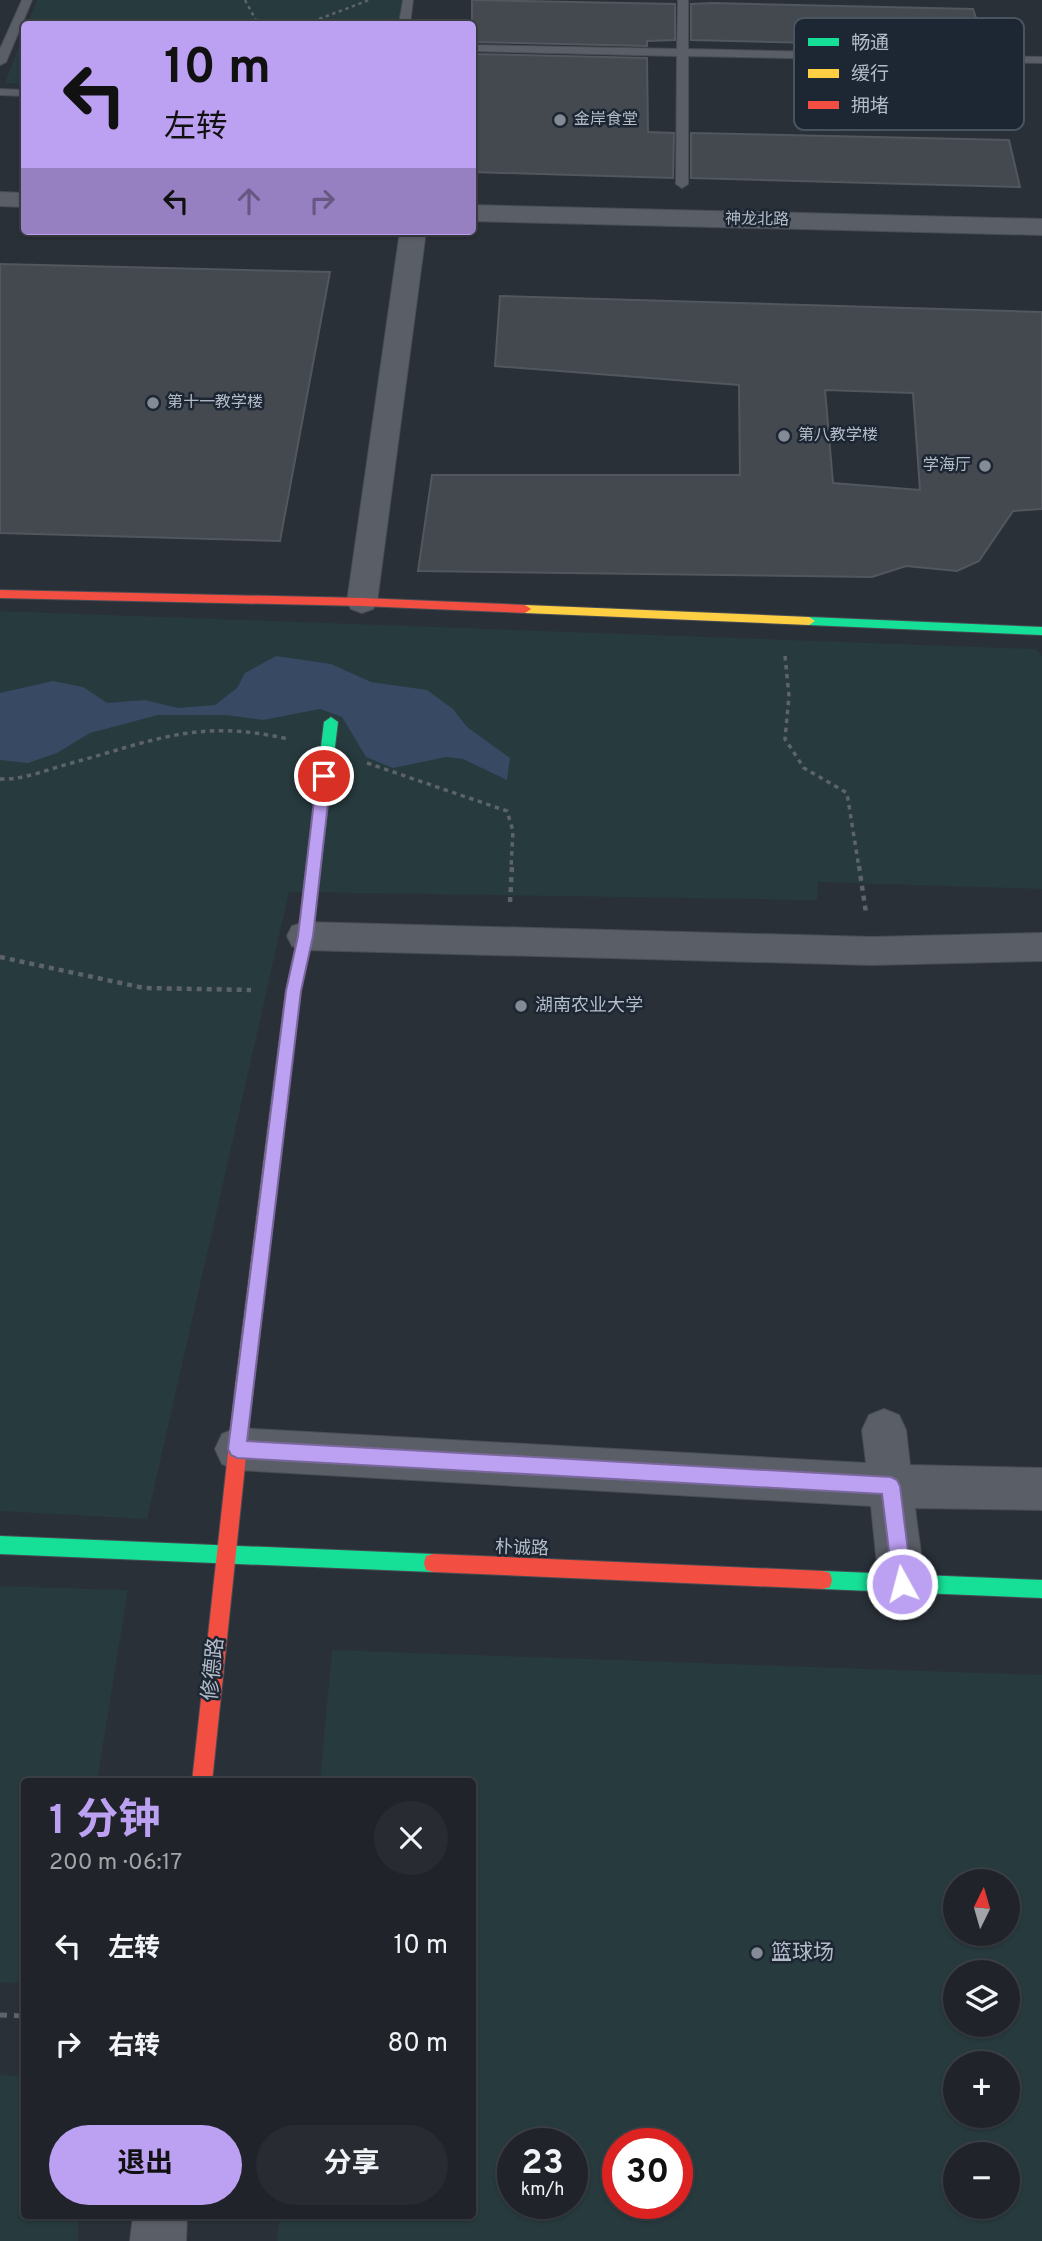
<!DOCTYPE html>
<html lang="zh">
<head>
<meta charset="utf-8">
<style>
  :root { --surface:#20242a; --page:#282c32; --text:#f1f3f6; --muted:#a2a4a8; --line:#3d4147; --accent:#bca0f2 }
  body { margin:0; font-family:Overpass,"Noto Sans SC",sans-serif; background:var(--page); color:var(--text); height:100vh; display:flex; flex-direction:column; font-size:26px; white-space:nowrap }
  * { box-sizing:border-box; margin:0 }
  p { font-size:23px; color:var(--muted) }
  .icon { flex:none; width:38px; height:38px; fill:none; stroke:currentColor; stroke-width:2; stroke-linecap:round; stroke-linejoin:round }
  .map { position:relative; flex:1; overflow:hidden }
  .sheet { position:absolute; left:21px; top:1778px; width:455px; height:441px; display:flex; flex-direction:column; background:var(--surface); border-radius:7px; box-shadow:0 2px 5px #0004,0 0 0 2px var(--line) }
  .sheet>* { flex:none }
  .banner { position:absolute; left:21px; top:21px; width:455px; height:214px; border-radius:7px; box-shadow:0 2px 5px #0004,0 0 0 2px var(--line); background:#bca0f2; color:#111; overflow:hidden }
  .needle { width:46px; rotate:5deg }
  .controls { position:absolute; left:943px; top:1869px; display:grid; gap:14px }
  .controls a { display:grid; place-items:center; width:77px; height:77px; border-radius:50%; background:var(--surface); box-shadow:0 2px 5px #0004,0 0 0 2px var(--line); font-size:35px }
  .speed { position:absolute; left:497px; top:2128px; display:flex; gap:14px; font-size:35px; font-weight:700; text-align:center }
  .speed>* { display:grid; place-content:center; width:91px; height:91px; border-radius:50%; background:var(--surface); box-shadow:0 2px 5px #0004,0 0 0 2px var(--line); line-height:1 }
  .speed small { font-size:18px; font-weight:400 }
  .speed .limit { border:10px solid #d22; background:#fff; color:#111 }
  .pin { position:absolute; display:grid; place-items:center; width:60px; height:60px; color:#fff; margin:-30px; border:4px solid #fff; border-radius:50%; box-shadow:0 2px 7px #0007 }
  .me { position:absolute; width:77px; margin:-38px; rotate:353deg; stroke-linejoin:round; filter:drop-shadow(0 0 5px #0008) }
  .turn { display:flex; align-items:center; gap:24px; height:147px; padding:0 28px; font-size:32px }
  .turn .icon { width:91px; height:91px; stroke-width:2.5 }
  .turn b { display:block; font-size:49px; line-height:60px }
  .lanes { display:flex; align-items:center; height:66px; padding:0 28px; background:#0003; justify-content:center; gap:35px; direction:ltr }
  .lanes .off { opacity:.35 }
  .round { display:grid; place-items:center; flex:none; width:74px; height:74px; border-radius:37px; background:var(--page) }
  .summary { display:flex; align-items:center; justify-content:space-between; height:119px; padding:0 28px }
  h1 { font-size:42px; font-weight:700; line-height:52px; color:var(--accent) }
  .cta { display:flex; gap:14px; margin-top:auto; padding:14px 28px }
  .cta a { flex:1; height:80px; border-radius:42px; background:var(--accent); color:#111; font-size:28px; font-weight:700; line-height:80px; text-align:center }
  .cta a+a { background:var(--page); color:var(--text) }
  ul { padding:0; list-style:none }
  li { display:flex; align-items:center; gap:21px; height:98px; padding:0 28px }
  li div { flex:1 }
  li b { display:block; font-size:26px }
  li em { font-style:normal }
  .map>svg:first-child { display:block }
  .green { fill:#273a3e; fill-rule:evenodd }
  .water { fill:#384963 }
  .building { fill:#444950; stroke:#52575f; stroke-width:2; fill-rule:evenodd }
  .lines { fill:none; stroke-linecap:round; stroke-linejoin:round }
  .lane-casing { stroke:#484c53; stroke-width:2 }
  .street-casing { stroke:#484c53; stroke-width:2 }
  .fast-casing { stroke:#484c53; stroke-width:2 }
  .slow-casing { stroke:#484c53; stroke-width:2 }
  .jam-casing { stroke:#484c53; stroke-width:2 }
  .path-far3 { stroke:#5d636a; stroke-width:2.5; stroke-dasharray:3.5 3.5; stroke-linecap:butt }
  .path-far2 { stroke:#5d636a; stroke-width:3.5; stroke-dasharray:4.5 4.5; stroke-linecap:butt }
  .path-far1 { stroke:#5d636a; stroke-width:4.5; stroke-dasharray:5 5; stroke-linecap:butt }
  .path { stroke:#5d636a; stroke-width:5; stroke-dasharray:7 7; stroke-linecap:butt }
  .lane { fill:#5a5e66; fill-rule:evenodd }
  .street { fill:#5a5e66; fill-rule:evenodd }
  .fast { fill:#16e098; fill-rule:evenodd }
  .slow { fill:#ffcf43; fill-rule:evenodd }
  .jam { fill:#f24e42; fill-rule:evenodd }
  .route { fill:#bca0f2; stroke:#7a689d; stroke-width:2 }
  .poi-dot { fill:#848b96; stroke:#1d2633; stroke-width:2.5 }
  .labels { text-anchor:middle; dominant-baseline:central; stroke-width:5; stroke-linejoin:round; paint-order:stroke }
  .far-poi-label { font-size:16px; fill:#b4bcc9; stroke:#1d2633; text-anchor:start }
  .far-street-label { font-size:16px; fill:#b4bcc9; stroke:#1d2633 }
  .poi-label { font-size:18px; fill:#b4bcc9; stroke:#1d2633; text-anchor:start }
  .street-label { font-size:18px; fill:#b4bcc9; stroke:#1d2633 }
  .near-street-label { font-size:21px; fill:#b4bcc9; stroke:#1d2633 }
  .near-poi-label { font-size:21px; fill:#b4bcc9; stroke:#1d2633; text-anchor:start }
  .key { fill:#1d2633; stroke:#4a5360; stroke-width:2 }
  .key-label { font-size:19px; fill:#b4bcc9 }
</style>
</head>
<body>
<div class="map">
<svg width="1042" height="2241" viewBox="0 0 1042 2241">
  <rect width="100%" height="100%" fill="#2a3038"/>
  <path class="green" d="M37,0h365l-3,24h-371z
    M24,33v51l-19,-1z
    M0,611l1035,38 7,7v233l-224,-7 -1,18 -528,-8 -142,627 -147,-8z
    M0,1586l128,4 -31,191 -73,1v201l-24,-1z
    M332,1650l710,25v566h-765l3,-25h192v-434l-152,-1zM1008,1881v53h-52v-53zM1008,1972v53h-52v-53zM1008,2063v53h-52v-53zM513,2144h59v59h-59zM618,2144h59v59h-59zM956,2154h52v53h-52z
    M0,2075l24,1v140h54v25h-78z"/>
  <path class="water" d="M276,656l55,8 40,18 56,8 26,19 14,18 43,31 -3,22 -44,-21 -17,-2 -53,11 -27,-11 -24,-40 -22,-8 -57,11 -37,-5h-68l-68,18 -33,20 -29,10 -28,-3v-67l53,-12 30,6 24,16 38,-3 33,8 37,-3 22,-17 8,-15z"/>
  <path class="building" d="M472,0l203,4v36l-28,1v5l-175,-4z
    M713,3l260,6 13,38 -295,-7v-36z
    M472,54l175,4 1,74 26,1 -1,45 -201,-6z
    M691,133l318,7 11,47 -329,-9z
    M0,264l330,8 -50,269 -280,-8z
    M500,296l542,16v197l-29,2 -34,50 -22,10 -51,-5 -34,11 -454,-6 14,-96h308l-1,-90 -244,-19zM825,390l88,3 7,97 -87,-7z"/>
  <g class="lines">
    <g class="lane-casing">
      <path id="lane" d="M22,0h10l-26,62 -6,3v-16z
        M403,0h10l-3,24h-11z
        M678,0h10v49l354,8v6l-354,-7v128l-6,4 -6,-4 1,-128 -205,-5v-6l205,4z
        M0,89l24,1v6l-24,-1z"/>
    </g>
    <g class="street-casing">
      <path id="street" d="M0,192l24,1v14l-24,-1z
        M472,205l570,14v16l-570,-14z
        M400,231h26l-49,371 -4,7 -11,4 -11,-4 -4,-7z
        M305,922l567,15 170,-4v28l-170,4 -567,-15 -13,-4 -5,-10 5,-10z
        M884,1409l15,6 7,15 4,35 132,3v42l-127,-2 10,76 -7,16 -16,7 -16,-7 -7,-16 -8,-78 -634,-36 -15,-6 -7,-15 7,-15 15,-6 629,35 -4,-33 7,-15z
        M133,2216h54l-1,25h-56z"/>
    </g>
    <g class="fast-casing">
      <path id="fast" d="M809,617l233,10v8l-233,-10 -6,-4z
        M331,717l7,5 -26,214 -12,55 -15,129 -2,5 -6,2 -6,-2 -2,-5 17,-129 12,-55 26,-214z
        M0,1536l433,18 7,2 2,7 -2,7 -7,2 -433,-18z
        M823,1571l219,9v18l-219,-9 -7,-2 -2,-7 2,-7z"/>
    </g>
    <g class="slow-casing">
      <path id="slow" d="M525,605l284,12 6,4 -6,4 -284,-12 -6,-4z
        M277,1113l6,2 2,5 -32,269 -3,6 -6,2 -6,-2 -3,-6 34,-269 2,-5z"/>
    </g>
    <g class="jam-casing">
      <path id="jam" d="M0,590l362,8 163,7 6,4 -6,4 -163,-7 -362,-8z
        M244,1381l6,2 3,6 -41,393h-20l43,-393 3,-6z
        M433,1554l390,17 7,2 2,7 -2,7 -7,2 -390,-17 -7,-2 -2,-7 2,-7z"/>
    </g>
    <path class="path-far3" d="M245,0l13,24
      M269,24h16
      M306,24l63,-24"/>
    <path class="path-far2" d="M785,656l4,40 -4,43 19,29 43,25 12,75
      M367,763l140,48 6,20 -2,37
      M0,779c23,1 46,-9 68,-15 85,-23 130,-46 220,-25"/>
    <path class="path-far1" d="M859,866l7,47
      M510,902l2,-36
      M0,957l144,31 107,2"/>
    <path class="path" d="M0,2015l24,1"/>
    <use href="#lane" class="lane"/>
    <use href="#street" class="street"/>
    <use href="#fast" class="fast"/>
    <use href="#slow" class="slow"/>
    <use href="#jam" class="jam"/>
  </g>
  <path class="route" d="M324,771l7,5 -18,160 -12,55 -54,450 644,36 6,3 3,6 12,98 -3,6 -7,3 -6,-3 -3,-6 -11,-90 -645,-36 -6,-3 -3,-6 58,-458 12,-55 19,-160z"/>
  <g class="poi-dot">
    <circle cx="560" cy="120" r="7"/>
    <circle cx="153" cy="403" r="7"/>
    <circle cx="784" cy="436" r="7"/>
    <circle cx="985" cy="466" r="7"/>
    <circle cx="521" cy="1006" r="7"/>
    <circle cx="757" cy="1953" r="7"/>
  </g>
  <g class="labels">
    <g class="far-poi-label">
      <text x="574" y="120">金岸食堂</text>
      <text x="167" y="403">第十一教学楼</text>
      <text x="798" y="436">第八教学楼</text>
      <text x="971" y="466" text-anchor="end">学海厅</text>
    </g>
    <g class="far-street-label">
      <text transform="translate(757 220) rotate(1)">神龙北路</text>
    </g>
    <g class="poi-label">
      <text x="535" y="1006">湖南农业大学</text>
    </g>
    <g class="street-label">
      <text transform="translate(522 1549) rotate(2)">朴诚路</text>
    </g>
    <g class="near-street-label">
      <text transform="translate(214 1669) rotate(-84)">修德路</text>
    </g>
    <g class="near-poi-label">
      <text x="771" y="1953">篮球场</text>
    </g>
  </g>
  <rect x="794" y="18" width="230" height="112" rx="10" class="key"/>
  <rect x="808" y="38" width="31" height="8" fill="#16e098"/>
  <rect x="808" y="69" width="31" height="9" fill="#ffcf43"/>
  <rect x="808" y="101" width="31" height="8" fill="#f24e42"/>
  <g class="key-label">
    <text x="851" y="49">畅通</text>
    <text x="851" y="80">缓行</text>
    <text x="851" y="112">拥堵</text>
  </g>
</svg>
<div class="controls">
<a><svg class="needle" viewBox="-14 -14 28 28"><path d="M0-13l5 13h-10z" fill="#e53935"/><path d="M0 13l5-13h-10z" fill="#a2a4a8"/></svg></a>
<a><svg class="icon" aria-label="layers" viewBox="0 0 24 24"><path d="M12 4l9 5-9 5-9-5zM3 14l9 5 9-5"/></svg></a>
<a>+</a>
<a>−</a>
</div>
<div class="speed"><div>23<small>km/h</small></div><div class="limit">30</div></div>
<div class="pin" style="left:324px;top:776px;background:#d93025"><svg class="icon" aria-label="arrive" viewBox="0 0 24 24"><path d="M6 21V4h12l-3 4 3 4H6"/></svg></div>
<svg class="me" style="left:902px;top:1584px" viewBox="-20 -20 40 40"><circle r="17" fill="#bca0f2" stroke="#fff" stroke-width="3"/><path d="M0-11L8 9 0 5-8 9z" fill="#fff"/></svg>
<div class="banner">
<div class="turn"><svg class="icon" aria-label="left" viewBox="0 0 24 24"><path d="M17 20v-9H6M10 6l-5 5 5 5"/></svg><div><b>10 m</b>左转</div></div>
<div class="lanes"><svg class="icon" aria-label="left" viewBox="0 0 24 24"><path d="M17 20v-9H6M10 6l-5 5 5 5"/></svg><svg class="icon off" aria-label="ahead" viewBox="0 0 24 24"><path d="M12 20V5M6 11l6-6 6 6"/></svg><svg class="icon off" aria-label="right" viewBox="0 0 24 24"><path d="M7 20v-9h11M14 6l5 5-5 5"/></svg></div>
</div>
<section class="sheet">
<div class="summary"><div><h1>1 分钟</h1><p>200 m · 06:17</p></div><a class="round"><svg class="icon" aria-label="close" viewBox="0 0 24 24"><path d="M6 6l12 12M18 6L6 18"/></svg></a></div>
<ul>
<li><svg class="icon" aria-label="left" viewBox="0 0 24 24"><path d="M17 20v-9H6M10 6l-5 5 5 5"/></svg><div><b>左转</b></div><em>10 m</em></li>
<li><svg class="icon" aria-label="right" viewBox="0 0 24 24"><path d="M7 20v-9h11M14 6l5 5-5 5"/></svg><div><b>右转</b></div><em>80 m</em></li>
</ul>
<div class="cta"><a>退出</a><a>分享</a></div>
</section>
</div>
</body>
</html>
